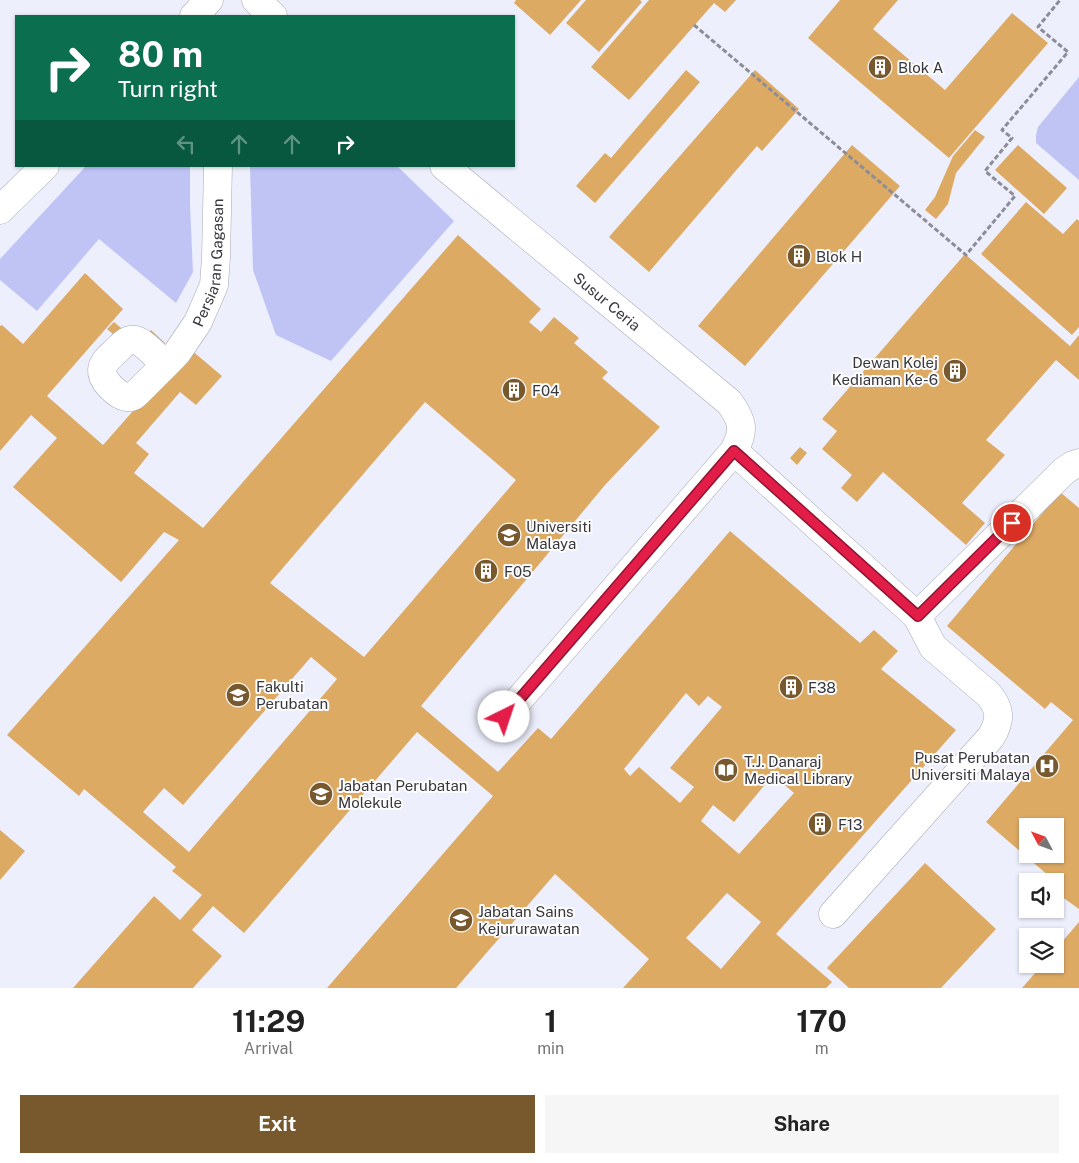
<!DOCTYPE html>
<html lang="en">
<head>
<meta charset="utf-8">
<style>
  :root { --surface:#fff; --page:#f6f6f6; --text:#222; --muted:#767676; --accent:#78592e }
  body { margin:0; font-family:"Public Sans",sans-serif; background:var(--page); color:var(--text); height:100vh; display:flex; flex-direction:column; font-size:19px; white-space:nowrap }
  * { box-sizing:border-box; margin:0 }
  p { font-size:16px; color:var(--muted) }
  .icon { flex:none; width:28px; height:28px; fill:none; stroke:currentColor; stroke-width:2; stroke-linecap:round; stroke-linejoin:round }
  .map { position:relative; height:988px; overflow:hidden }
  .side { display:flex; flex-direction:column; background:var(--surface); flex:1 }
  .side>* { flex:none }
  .banner { position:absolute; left:15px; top:15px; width:500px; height:152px; border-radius:0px; box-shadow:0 1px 4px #0004; background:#0b6e4f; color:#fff; overflow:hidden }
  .needle { width:32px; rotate:311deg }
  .tools { position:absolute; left:1019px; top:818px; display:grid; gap:10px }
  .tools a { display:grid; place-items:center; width:45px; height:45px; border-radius:0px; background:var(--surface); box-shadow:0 1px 4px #0004; font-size:25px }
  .pin { position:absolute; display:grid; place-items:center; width:42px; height:42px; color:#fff; margin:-21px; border:2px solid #fff; border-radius:50%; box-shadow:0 1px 5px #0007 }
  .me { position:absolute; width:55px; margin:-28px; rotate:41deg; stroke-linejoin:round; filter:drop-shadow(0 0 4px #0008) }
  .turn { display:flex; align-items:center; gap:18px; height:105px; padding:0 20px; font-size:22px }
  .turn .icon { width:65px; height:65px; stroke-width:2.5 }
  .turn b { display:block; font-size:35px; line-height:42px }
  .lanes { display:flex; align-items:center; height:48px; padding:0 20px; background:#0003; justify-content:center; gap:25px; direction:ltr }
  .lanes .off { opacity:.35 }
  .eta { display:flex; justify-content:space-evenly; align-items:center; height:85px; text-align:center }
  .eta b { font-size:30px; font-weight:700; line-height:35px }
  .action { display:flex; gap:10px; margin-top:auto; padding:10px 20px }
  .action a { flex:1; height:58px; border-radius:0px; background:var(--accent); color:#fff; font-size:20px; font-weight:700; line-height:58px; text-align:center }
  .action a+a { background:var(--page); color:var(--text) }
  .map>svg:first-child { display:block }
  .green { fill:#c0c4f5 }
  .building { fill:#ddaa64; fill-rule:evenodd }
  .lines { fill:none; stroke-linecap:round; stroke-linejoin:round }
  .minor-casing { stroke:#a7a9b6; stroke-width:29 }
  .path { stroke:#8c8d97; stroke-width:3; stroke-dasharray:5 2.5; stroke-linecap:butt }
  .minor { stroke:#fff; stroke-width:28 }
  .route-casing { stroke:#92132f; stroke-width:12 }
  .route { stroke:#e11d48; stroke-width:9 }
  .labels { text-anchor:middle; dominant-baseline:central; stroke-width:4; stroke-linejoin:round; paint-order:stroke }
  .poi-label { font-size:15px; fill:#37373d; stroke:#fdfdfd; text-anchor:start }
  .street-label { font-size:15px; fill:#37373d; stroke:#fdfdfd }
</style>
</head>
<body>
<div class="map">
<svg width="1079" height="988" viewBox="0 0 1079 988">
  <rect width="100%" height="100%" fill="#edeffd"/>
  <path class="green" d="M1079,77v103l-43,-37v-8l2,-8z
    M86,166h104v39l3,67 -17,31 -77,-64 -62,72 -37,-31v-21z
    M250,166h147l57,55 -123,140 -55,-26 -23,-65z"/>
  <path class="building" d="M516,0h65l-31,35 -36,-32z
    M586,0h54l2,2 -43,50 -33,-29z
    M649,0h87l-11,12 -11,-9 -85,97 -38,-33z
    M840,0h58l-25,29 72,61 67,-77 36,30 -99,115 -141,-120z
    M686,70l14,12 -105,121 -19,-17 29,-33 6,5z
    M755,70l44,39 -37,42 -5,-5 -108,126 -40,-35z
    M975,130l10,7 -29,36 -8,31 -12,15 -11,-9 10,-13 18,-41z
    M852,145l48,41 -155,180 -47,-40z
    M1018,145l49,43 -23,26 -49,-44z
    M1026,202l37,32 14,-15 2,2v106l-7,8 -91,-81z
    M458,235l83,74 -12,13 12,10 13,-15 25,21 -5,5 34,29 -6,6 58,49 -55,58 -184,221 77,66 40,-44 13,11 179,-208 130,112 14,-13 24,21 -17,18 75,61 -180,204 56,48 -6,6h-203l26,-29 -94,-85 -99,114h-129l166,-192 -76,-64 -173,201 -31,-27 -21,24 30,26 -29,32h-120l81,-92 26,24 22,-25 -30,-24 4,-4 -92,-78 -5,7 -72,-61 172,-195 -15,-8 -43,50 -108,-95 44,-49 -26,-23 -31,36v-125l2,-1 21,19 62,-71 38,36 -76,87 56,49 60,-68 -56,-48 7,-7 26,22 11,-14 14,13 -4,5 29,1 32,27 -26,29 -16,-13 -44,51 13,11 -15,19 69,55zM425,402l91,78 -152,177 -94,-74zM311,657l26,22 -148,173 -46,-40 21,-24 19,17zM686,693l13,13 9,-10 14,11 -52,61 24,19 -14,16 -41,-36 -9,9 -6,-7zM773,775l21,18 -55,61 -38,-33 12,-16 21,17zM727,893l34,29 -40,47 -35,-31z
    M965,254l105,92 9,-11v45l-23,-20 -70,80 19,15 -43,48 23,20 -19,22 -83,-73 -26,30 -16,-14 11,-13 -30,-26 15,-18 -15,-12z
    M800,447l7,6 -10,12 -7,-7z
    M1060,492l19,16v401l-21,-15 5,-6 -77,-66 87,-102 -22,-18 -6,7 -98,-83zM1028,826h27v28h-27z
    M0,830l25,21 -25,29z
    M925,863l71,66 -55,59h-92l-22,-20z
    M1079,922v66h-57l21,-24h12v-14z"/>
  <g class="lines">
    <g class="minor-casing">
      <g id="minor">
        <path d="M256,0l17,16"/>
        <path d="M194,16l15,-16"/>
        <path id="s1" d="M444,166l285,236c14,19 16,28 5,49l-230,266"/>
        <path d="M0,210l45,-44"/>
        <path id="s2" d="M177,353l21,-31 16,-37 2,-28 2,-91"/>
        <path d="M165,364c-7,-6 -21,-22 -30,-24 -8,-1 -12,4 -17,9 -6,6 -15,12 -16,21 -1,10 15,26 25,27 4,1 7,-1 10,-4l37,-37"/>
        <path d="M734,451l183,165 147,-145 9,-6 6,-2"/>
        <path d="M833,914l158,-177c10,-17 10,-28 -3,-43l-55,-47 -16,-31"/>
      </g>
    </g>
    <path class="path" d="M694,25l272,230 49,-59 -30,-25 27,-33 -10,-8 66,-78 -30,-25 22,-27"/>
    <use href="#minor" class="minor"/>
  </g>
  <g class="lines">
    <g class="route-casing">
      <path id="route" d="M504,717l230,-266 184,165 94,-93"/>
    </g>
    <use href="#route" class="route"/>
  </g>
  <defs>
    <g id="building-disc" transform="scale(1.25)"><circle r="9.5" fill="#78592e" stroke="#fdfdfd"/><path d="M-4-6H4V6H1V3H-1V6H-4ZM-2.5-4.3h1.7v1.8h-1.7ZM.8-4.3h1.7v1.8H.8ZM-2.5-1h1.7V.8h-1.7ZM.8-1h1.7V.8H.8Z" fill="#fff"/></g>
    <g id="university-disc" transform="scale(1.25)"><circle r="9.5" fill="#78592e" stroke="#fdfdfd"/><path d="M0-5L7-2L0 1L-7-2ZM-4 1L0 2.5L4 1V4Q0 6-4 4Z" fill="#fff"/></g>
    <g id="hospital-disc" transform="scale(1.25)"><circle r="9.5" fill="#78592e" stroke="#fdfdfd"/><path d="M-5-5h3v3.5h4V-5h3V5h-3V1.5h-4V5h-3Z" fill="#fff"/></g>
    <g id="library-disc" transform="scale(1.25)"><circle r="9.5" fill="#78592e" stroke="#fdfdfd"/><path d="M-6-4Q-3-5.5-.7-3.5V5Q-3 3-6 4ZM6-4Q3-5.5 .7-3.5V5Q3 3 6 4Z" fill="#fff"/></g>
  </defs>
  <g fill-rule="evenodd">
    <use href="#building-disc" x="880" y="67"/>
    <use href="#building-disc" x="799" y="256"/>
    <use href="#building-disc" x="955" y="371"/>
    <use href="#building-disc" x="514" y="390"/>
    <use href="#university-disc" x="509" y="535"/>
    <use href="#building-disc" x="486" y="571"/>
    <use href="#building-disc" x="791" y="687"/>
    <use href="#university-disc" x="238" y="695"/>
    <use href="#hospital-disc" x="1047" y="766"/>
    <use href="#library-disc" x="726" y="770"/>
    <use href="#university-disc" x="321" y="794"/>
    <use href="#building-disc" x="820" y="824"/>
    <use href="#university-disc" x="461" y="920"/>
  </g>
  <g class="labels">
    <g class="poi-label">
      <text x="898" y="67">Blok A</text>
      <text x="816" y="256">Blok H</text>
      <text x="938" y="362" text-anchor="end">Dewan Kolej<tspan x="938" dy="17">Kediaman Ke-6</tspan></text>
      <text x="532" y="390">F04</text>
      <text x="526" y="526">Universiti<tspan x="526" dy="17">Malaya</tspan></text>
      <text x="504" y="571">F05</text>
      <text x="256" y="686">Fakulti<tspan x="256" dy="17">Perubatan</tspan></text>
      <text x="808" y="687">F38</text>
      <text x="1030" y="757" text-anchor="end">Pusat Perubatan<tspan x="1030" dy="17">Universiti Malaya</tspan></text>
      <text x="744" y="761">T.J. Danaraj<tspan x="744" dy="17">Medical Library</tspan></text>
      <text x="338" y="785">Jabatan Perubatan<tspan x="338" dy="17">Molekule</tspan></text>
      <text x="838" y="824">F13</text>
      <text x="478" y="911">Jabatan Sains<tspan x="478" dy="17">Kejururawatan</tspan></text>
    </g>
    <g class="street-label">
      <text stroke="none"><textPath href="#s2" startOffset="99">Persiaran Gagasan</textPath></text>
      <text stroke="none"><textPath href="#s1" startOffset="212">Susur Ceria</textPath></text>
    </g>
  </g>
</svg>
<div class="tools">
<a><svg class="needle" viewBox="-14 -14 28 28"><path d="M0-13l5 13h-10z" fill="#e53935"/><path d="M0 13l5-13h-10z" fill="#767676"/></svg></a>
<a><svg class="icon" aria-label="sound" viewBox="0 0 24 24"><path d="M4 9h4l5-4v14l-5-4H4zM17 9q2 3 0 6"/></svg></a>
<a><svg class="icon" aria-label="layers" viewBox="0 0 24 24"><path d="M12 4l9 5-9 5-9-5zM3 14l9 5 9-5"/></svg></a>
</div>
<div class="pin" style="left:1012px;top:523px;background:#d93025"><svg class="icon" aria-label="arrive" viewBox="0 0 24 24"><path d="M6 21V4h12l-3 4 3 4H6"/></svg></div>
<svg class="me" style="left:504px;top:717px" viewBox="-20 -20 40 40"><circle r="19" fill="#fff"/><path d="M0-13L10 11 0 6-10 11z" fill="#e11d48"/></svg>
<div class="banner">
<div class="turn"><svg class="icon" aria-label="right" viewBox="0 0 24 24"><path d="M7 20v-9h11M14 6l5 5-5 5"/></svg><div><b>80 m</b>Turn right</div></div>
<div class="lanes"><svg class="icon off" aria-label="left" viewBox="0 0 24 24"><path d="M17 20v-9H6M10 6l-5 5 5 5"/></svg><svg class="icon off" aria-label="ahead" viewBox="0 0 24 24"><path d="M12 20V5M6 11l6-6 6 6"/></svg><svg class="icon off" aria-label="ahead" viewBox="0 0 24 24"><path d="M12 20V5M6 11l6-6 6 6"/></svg><svg class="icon" aria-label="right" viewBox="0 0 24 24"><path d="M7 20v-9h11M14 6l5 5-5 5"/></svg></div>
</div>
</div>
<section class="side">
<div class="eta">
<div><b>11:29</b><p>Arrival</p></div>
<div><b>1</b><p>min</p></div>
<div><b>170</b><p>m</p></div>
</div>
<div class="action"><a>Exit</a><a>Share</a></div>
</section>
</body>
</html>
